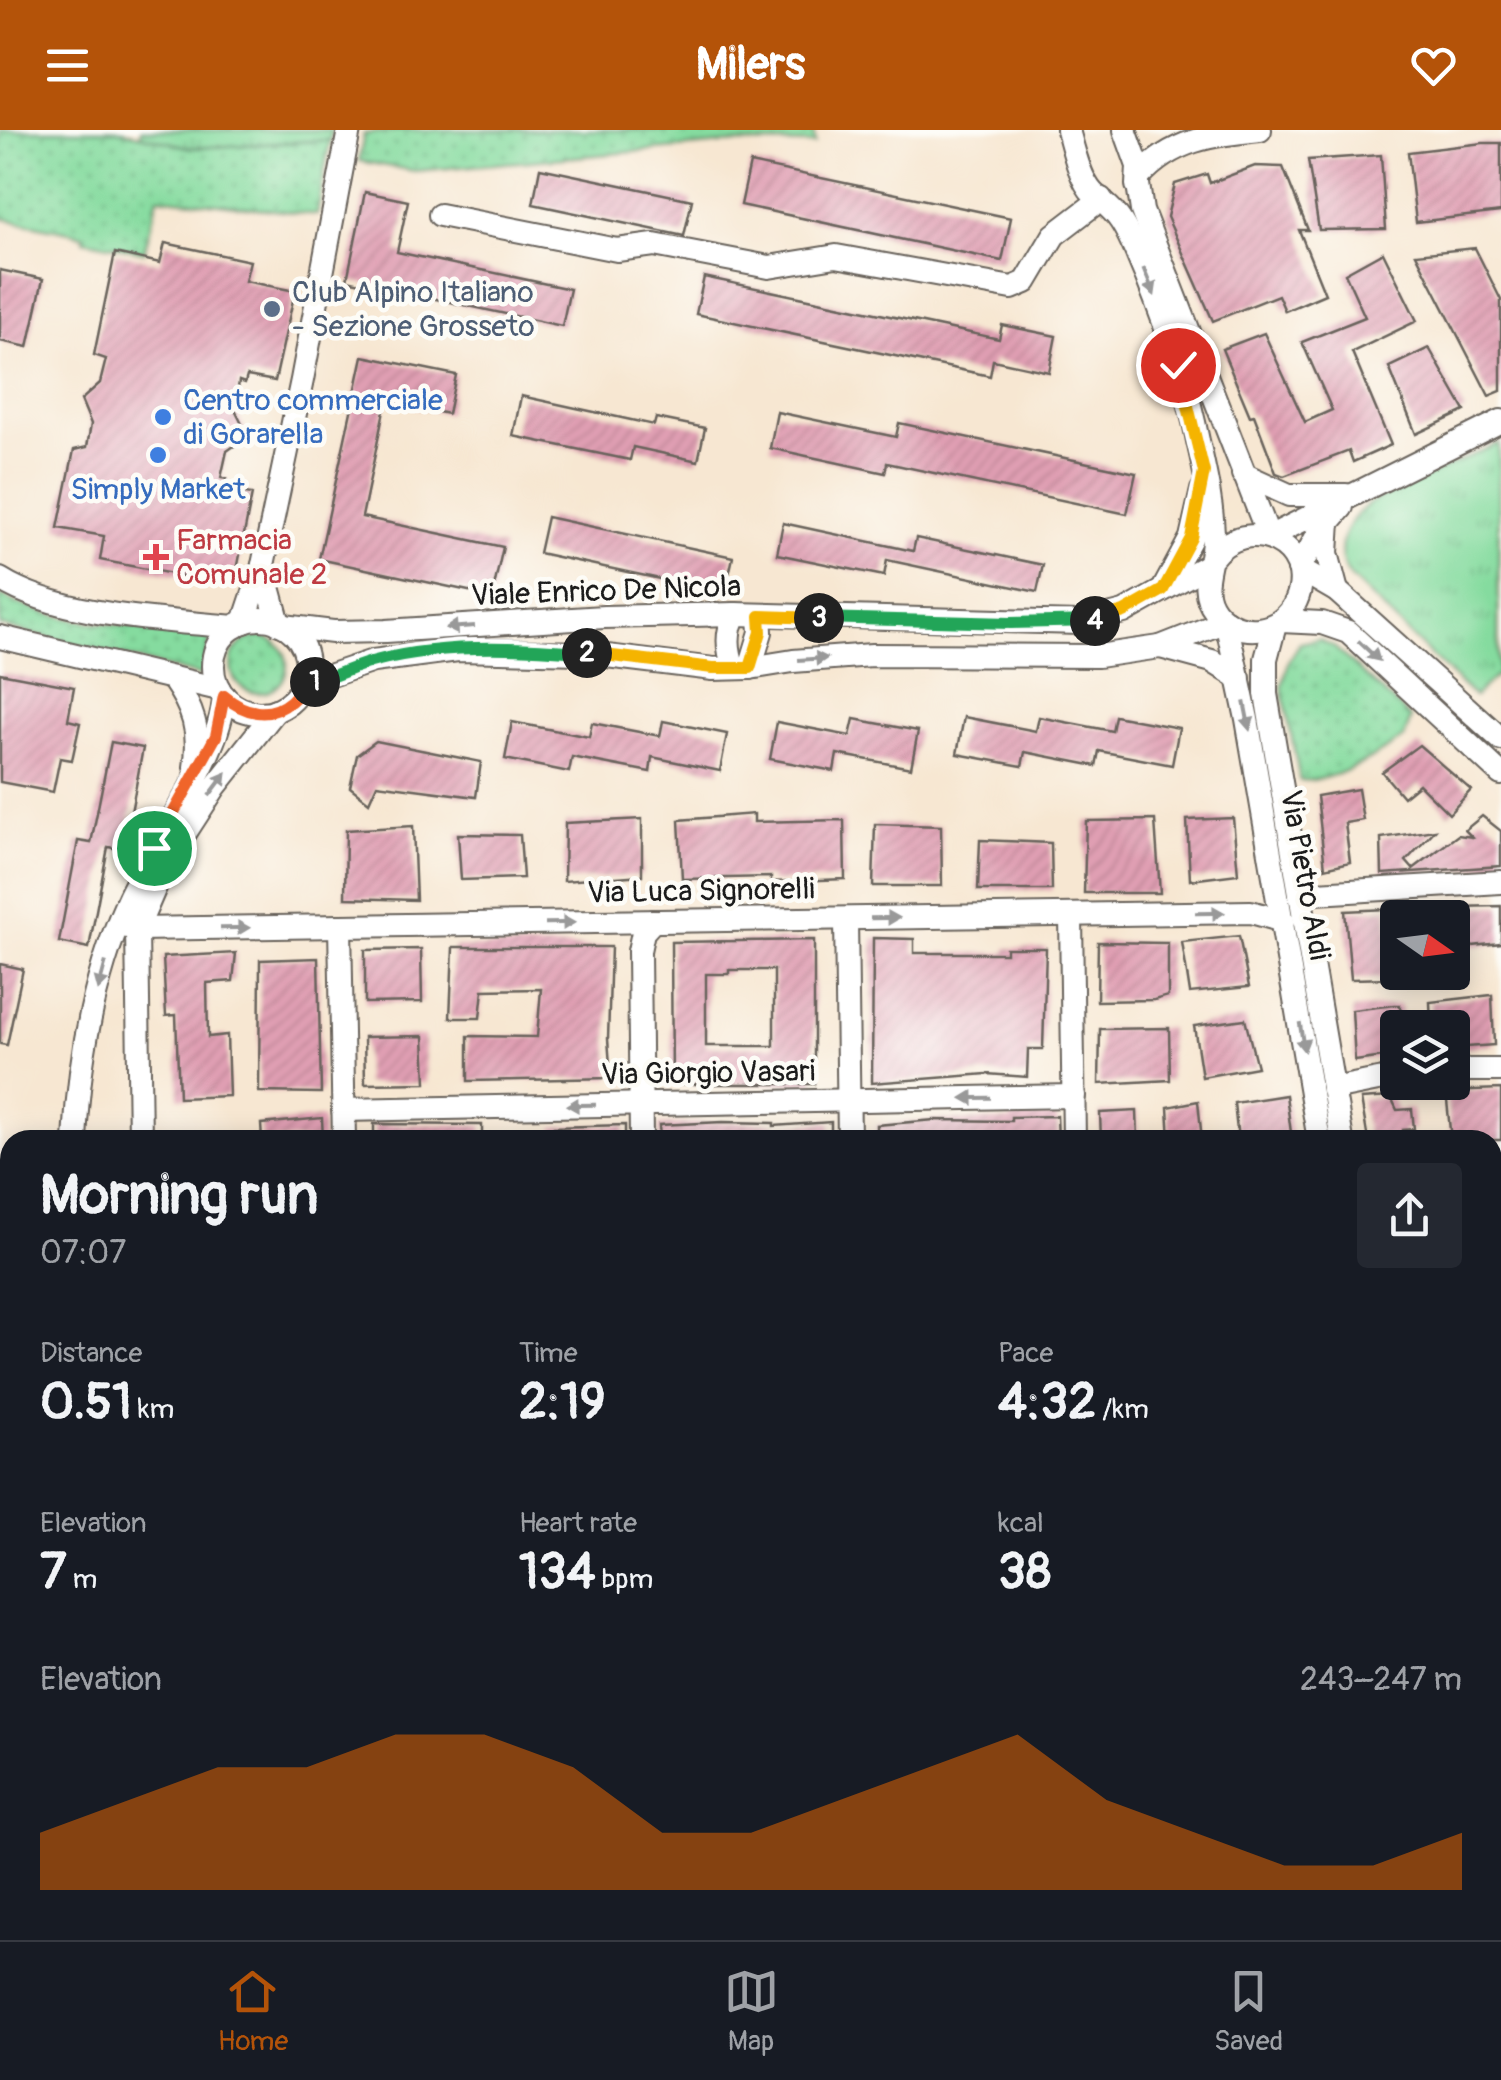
<!DOCTYPE html>
<html lang="en">
<head>
<meta charset="utf-8">
<style>
	:root { --surface:#171b24; --page:#242831; --text:#f1f3f6; --muted:#9ea1a6; --line:#363941; --accent:#b45309 }
	body { margin:0; font-family:Pangolin,sans-serif; background:var(--page); color:var(--text); height:100vh; display:flex; flex-direction:column; font-size:38px; white-space:nowrap }
	* { box-sizing:border-box; margin:0 }
	p { font-size:32px; color:var(--muted) }
	.icon { flex:none; width:55px; height:55px; fill:none; stroke:currentColor; stroke-width:2; stroke-linecap:round; stroke-linejoin:round }
	.map { position:relative; flex:1; overflow:hidden }
	.details { position:absolute; left:0px; top:1000px; width:1502px; height:810px; display:flex; flex-direction:column; background:var(--surface); border-radius:30px 30px 0 0; box-shadow:0 5px 25px #0003 }
	.details>* { flex:none }
	.needle { width:65px; rotate:104deg }
	.controls { position:absolute; left:1380px; top:770px; display:grid; gap:20px }
	.controls a { display:grid; place-items:center; width:90px; height:90px; border-radius:10px; background:var(--surface); box-shadow:0 5px 25px #0003; font-size:50px }
	.pin { position:absolute; display:grid; place-items:center; width:85px; height:85px; color:#fff; margin:-42px; border:5px solid #fff; border-radius:50%; box-shadow:0 2px 10px #0007 }
	.km { position:absolute; width:50px; height:50px; margin:-25px; border-radius:50%; background:#222; color:#fff; font-size:28px; line-height:50px; text-align:center }
	.round { display:grid; place-items:center; flex:none; width:105px; height:105px; border-radius:10px; background:var(--page) }
	.head { display:flex; align-items:center; justify-content:space-between; height:170px; padding:0 40px }
	h1 { font-size:55px; font-weight:700; line-height:75px }
	.metrics { display:grid; grid-template-columns:repeat(3,1fr); gap:15px; height:170px; padding:10px 40px }
	.metrics div { display:grid; align-content:center }
	.metrics b { font-size:50px; font-weight:700 }
	.metrics small { font-size:28px; font-weight:400 }
	.metrics p { font-size:28px }
	.chart { height:280px; padding:20px 40px }
	.chart p { display:flex; justify-content:space-between }
	.chart svg { width:100%; height:180px; margin-top:10px; fill:var(--accent); opacity:.7 }
	header { display:flex; justify-content:space-between; align-items:center; height:130px; padding:0 40px; background:var(--accent); color:#fff; font-size:45px; font-weight:700 }
	.tab-bar { display:flex; justify-content:space-around; align-items:center; height:140px; border-top:2px solid var(--line); background:var(--surface); font-size:28px; color:var(--muted) }
	.tab-bar a { display:grid; justify-items:center; gap:5px }
	.tab-bar .active { color:var(--accent) }
	.map>svg:first-child { display:block }
</style>
</head>
<body>
<header><svg class="icon" aria-label="menu" viewBox="0 0 24 24"><path d="M4 6h16M4 12h16M4 18h16"/></svg>Milers<svg class="icon" aria-label="heart" viewBox="0 0 24 24"><path d="M12 20l-8-8c-3-5 5-10 8-4 3-6 11-1 8 4z"/></svg></header>
<div class="map">
<svg width="1501" height="1810" viewBox="0 0 1501 1810">
	<defs>
		<pattern id="grass-dots" width="8" height="8" patternUnits="userSpaceOnUse" patternTransform="scale(2.5)"><rect width="8" height="8" fill="#85db9f"/><path d="M2 2h.1M6 6h.1" fill="none" stroke="#72bb88" stroke-width="1.8" stroke-linecap="round"/></pattern>
		<pattern id="park-tufts" width="24" height="20" patternUnits="userSpaceOnUse" patternTransform="scale(2.5)"><rect width="24" height="20" fill="#85db9f"/><path d="M3 7l-1-3M5 7V3M7 7l1-3M15 17l-1-3M17 17v-4M19 17l1-3" fill="none" stroke="#72bb88"/></pattern>
		<pattern id="building-hatch" width="6" height="6" patternUnits="userSpaceOnUse" patternTransform="scale(2.5)"><rect width="6" height="6" fill="#e09fb3"/><path d="M-1 1l2-2M0 6l6-6M5 7l2-2" fill="none" stroke="#c08899"/></pattern>
	</defs>
	<rect width="100%" height="100%" fill="#fdfcf7"/>
	<filter id="ink" filterUnits="userSpaceOnUse"><feTurbulence type="fractalNoise" baseFrequency=".01" numOctaves="2"/><feDisplacementMap in="SourceGraphic" scale="20" xChannelSelector="R" yChannelSelector="G"/><feConvolveMatrix kernelMatrix="1 2 1 2 8 2 1 2 1" color-interpolation-filters="sRGB"/></filter>
	<filter id="wash" filterUnits="userSpaceOnUse"><feTurbulence type="fractalNoise" baseFrequency=".0048" numOctaves="4" result="noise"/><feDisplacementMap in="SourceGraphic" scale="40" xChannelSelector="R" yChannelSelector="G"/><feGaussianBlur stdDeviation="2.25" result="paint"/><feColorMatrix in="noise" values="0 0 0 0 0 0 0 0 0 0 0 0 0 0 0 0 0 1.4 0 .05"/><feComposite in="paint" operator="in"/></filter>
	<g filter="url(#wash)">
		<rect width="100%" height="100%" fill="#f7e7d2"/>
		<!-- grass -->
		<g fill="url(#grass-dots)" stroke="#507c5e" stroke-width="2.5">
			<path d="M0,0H119L192,18L330,10L317,85L158,67L144,122L84,110V105L0,88Z"/>
			<path d="M404,0H813L815,14L734,13L415,41L359,31L364,4Z"/>
			<path d="M0,465C63,499 144,496 214,502L208,517L205,543L202,546L0,496Z"/>
			<circle cx="259" cy="535" r="28"/>
			<path d="M1319,509L1334,517L1411,588L1404,608C1370,629 1341,650 1300,651L1282,557L1289,531L1300,513Z"/>
		</g>
		<!-- park -->
		<g fill="url(#park-tufts)" stroke="#507c5e" stroke-width="2.5">
			<path d="M141,0H332L330,10L192,18L140,5Z"/>
			<path d="M1499,313L1498,544L1474,567L1351,448C1329,420 1347,389 1373,371Z"/>
		</g>
		<g id="blocks">
			<!-- building -->
			<g fill="url(#building-hatch)" fill-rule="evenodd">
				<path d="M1483,13H1501V82L1416,92L1408,22Z"/>
				<path d="M1381,25L1386,99L1319,100L1308,30Z"/>
				<path d="M750,33L1011,88L1002,131L741,75Z"/>
				<path d="M1255,36L1283,37L1308,100H1299L1325,164L1285,181L1278,165L1213,191L1167,87L1175,54L1207,44L1210,53Z"/>
				<path d="M540,38L692,70L684,106L533,74Z"/>
				<path d="M365,62L408,71L397,122L570,159L562,196L347,150Z"/>
				<path d="M165,113L250,131L245,151L295,161L275,251L247,246L245,253L239,251L235,280L248,306L227,321L221,348L227,349L225,360L252,364L236,445L210,441L203,450L100,430L104,406L58,398L74,320L87,317L91,294L81,270L100,253L106,229L94,225L115,123L160,133Z"/>
				<path d="M1475,118L1501,170V261L1489,266L1416,124Z"/>
				<path d="M1383,122L1417,191L1352,222L1391,315L1353,332L1349,321L1284,346L1276,343L1254,285L1250,286L1222,219L1264,203L1305,292L1332,280L1302,212L1365,187L1345,143Z"/>
				<path d="M0,140L43,149L28,217L0,211Z"/>
				<path d="M704,147L999,209L1002,195L1056,206L1049,242L993,230L990,246L696,184Z"/>
				<path d="M1429,218L1465,281L1416,304L1389,237Z"/>
				<path d="M363,226L456,245L448,284L386,271L362,387L503,417L492,466L319,429Z"/>
				<path d="M521,266L654,295L656,288L705,298L698,331L633,317L630,330L513,306Z"/>
				<path d="M777,282L896,307L899,293L1136,343L1127,384L887,333L885,343L770,318Z"/>
				<path d="M547,387L733,427L725,463L539,423Z"/>
				<path d="M783,393L913,421L916,408L1043,435L1037,462L887,430L884,446L777,424Z"/>
				<path d="M0,543L74,557L68,590L80,593L72,630L60,628L53,662L0,652Z"/>
				<path d="M1115,586L1179,598L1172,635L1099,621L1096,636L1025,622L1022,636L957,624L964,587L1036,601L1039,587L1112,601Z"/>
				<path d="M854,589L918,601L911,638L837,624L834,641L770,629L777,592L850,606Z"/>
				<path d="M663,591L727,604L720,641L652,627L650,642L572,627L569,642L505,629L512,592L589,607L592,593L660,606Z"/>
				<path d="M376,611L481,632L476,667L377,654L369,672L350,657L357,625Z"/>
				<path d="M111,612L143,618L124,720L108,717L89,818L59,812L78,711L91,713Z"/>
				<path d="M1419,615L1471,660L1449,684L1419,654L1403,667L1382,642Z"/>
				<path d="M1358,659L1363,690L1345,693L1350,732L1325,738L1317,666Z"/>
				<path d="M754,684V692L844,690L845,749L771,752V747L682,749L679,690Z"/>
				<path d="M1482,686L1501,701V736L1382,744L1381,708L1435,700L1406,731L1413,739L1458,705L1472,707L1465,700Z"/>
				<path d="M1233,688L1238,744L1190,750L1187,690Z"/>
				<path d="M642,689V745L564,751L565,693Z"/>
				<path d="M1155,690L1160,763H1084L1086,691Z"/>
				<path d="M875,694L941,696L942,756H873Z"/>
				<path d="M413,696L416,770L345,768L346,700Z"/>
				<path d="M458,704L520,705L523,748L461,750Z"/>
				<path d="M980,710L1051,713L1052,760H978Z"/>
				<path d="M1501,776V813L1452,818V777Z"/>
				<path d="M1387,779L1392,848L1351,849L1345,781Z"/>
				<path d="M1239,806L1249,857L1190,863L1182,812Z"/>
				<path d="M873,808L914,809V823H1006V818H1046L1043,919H1028L1027,947L987,944L872,953Z"/>
				<path d="M814,810V954H672L671,812ZM729,840H774V916H706V844H729Z"/>
				<path d="M1098,812L1168,813V866L1154,870L1097,871Z"/>
				<path d="M453,817H611L608,909L611,948L468,951V906L537,907L541,859L483,860L480,888H450Z"/>
				<path d="M421,819L422,872L365,873V820Z"/>
				<path d="M236,823L233,851L207,853L208,907L227,905L229,966L179,968L176,885L166,886L163,827Z"/>
				<path d="M318,828L321,963L259,962L260,830Z"/>
				<path d="M0,834L23,839L7,915L0,914Z"/>
				<path d="M1492,865L1494,915L1452,918V898H1431L1430,872Z"/>
				<path d="M1395,875H1400L1403,898H1398V925L1355,931L1352,880Z"/>
				<path d="M1245,889L1257,937L1202,947L1194,896Z"/>
				<path d="M1169,898L1170,950L1099,954L1100,899Z"/>
				<path d="M424,906L426,953L365,954L364,907Z"/>
				<path d="M1501,959V1010H1451L1446,961Z"/>
				<path d="M1286,965L1292,1010H1238L1234,973Z"/>
				<path d="M1391,967L1397,980L1412,979L1414,999L1403,1000L1404,1010H1368L1361,969Z"/>
				<path d="M1198,971L1202,1010H1170L1168,977Z"/>
				<path d="M1137,981L1138,1010H1101L1100,983Z"/>
				<path d="M1057,986L1058,1010H877V995L935,990L1011,991V987Z"/>
				<path d="M322,988L323,1010H262L261,994Z"/>
				<path d="M723,992L774,993V996L831,992V1010H660L659,995Z"/>
				<path d="M374,994L482,995V1010H374Z"/>
				<path d="M625,995V1010H554V997Z"/>
			</g>
		</g>
	</g>
	<g filter="url(#ink)">
		<use href="#blocks" fill-opacity="0" stroke="#69635c" stroke-width="2.5"/>
		<g fill="none" stroke-linecap="round" stroke-linejoin="round">
			<!-- minor casing -->
			<g stroke="#69635c" stroke-width="26">
				<g id="minor">
					<path d="M1068,0C1073,18 1080,50 1093,63C1102,72 1113,79 1120,90C1131,106 1138,127 1146,145C1167,198 1187,254 1198,311C1205,342 1213,377 1213,409C1213,435 1197,458 1215,481C1238,509 1282,504 1296,471C1320,417 1247,380 1211,429"/>
					<path d="M1125,0L1138,36L1137,55"/>
					<path d="M1139,47C1173,9 1212,5 1260,0"/>
					<path d="M1138,54L1142,81L1269,407L1501,291"/>
					<path d="M440,85L617,120L654,115L769,137L836,126L1012,158L1026,152L1054,105L1101,69"/>
					<path d="M1243,344L1289,365H1346"/>
					<path d="M1342,377L1317,406L1299,439L1337,461L1501,609"/>
					<path d="M1329,391L1327,423L1337,461"/>
					<path d="M263,435L279,494"/>
					<path d="M0,449C60,487 166,490 235,497"/>
					<path d="M1165,456L1191,408L1202,360"/>
					<circle cx="260" cy="536" r="47"/>
					<path d="M1226,491L1247,589L1319,1010"/>
					<path d="M1281,491L1322,493L1348,502L1501,644"/>
					<path d="M244,492L263,435L302,250L349,0"/>
					<path d="M1275,495L1266,529V564L1342,1010"/>
					<path d="M284,496L333,502L386,501L604,487L735,484L1080,493L1124,482L1208,435"/>
					<path d="M0,507L219,559"/>
					<path d="M1160,517L1212,531L1239,548"/>
					<path d="M734,538C727,518 726,503 735,484"/>
					<path d="M750,538L761,502L760,485"/>
					<path d="M172,548C193,578 201,601 195,637"/>
					<path d="M302,555L373,531L458,520L582,523L713,539L750,538L793,531L872,525L1098,526L1160,517L1226,491"/>
					<path d="M1300,764L1501,752"/>
					<path d="M1071,785L1074,1010"/>
					<path d="M846,789L849,1010"/>
					<path d="M118,795L137,799L1251,782L1283,791"/>
					<path d="M340,796L344,1010"/>
					<path d="M1452,940H1501"/>
					<path d="M1333,959L1398,946"/>
					<path d="M343,980L1074,966"/>
					<path d="M75,1010C79,930 94,845 127,772C152,715 223,623 224,566"/>
					<path d="M140,1010L137,799L165,734L215,657L276,580"/>
					<path d="M641,1010L639,821L643,802L653,791"/>
					<path d="M1492,1139H1501"/>
					<path d="M1492,1161H1501"/>
					<path d="M0,1173L10,1168"/>
					<path d="M1492,1329L1501,1324"/>
					<path d="M0,1340L10,1339"/>
					<path d="M0,1357L10,1362"/>
					<path d="M1492,1413L1501,1421"/>
					<path d="M1492,1440L1501,1449"/>
					<path d="M0,1528L10,1511"/>
					<path d="M1492,1637L1501,1638"/>
					<path d="M734,1800L751,1810"/>
					<path d="M1471,1800L1492,1810"/>
					<path d="M93,1810L105,1800"/>
					<path d="M465,1810L471,1800"/>
					<path d="M829,1810L835,1800"/>
					<path d="M1017,1810L1023,1800"/>
					<path d="M1387,1810L1391,1800"/>
				</g>
			</g>
			<!-- major casing -->
			<g stroke="#69635c" stroke-width="31">
				<g id="major">
					<path d="M0,1558L10,1564"/>
					<path d="M0,1771L10,1785"/>
					<path d="M20,1800L27,1810"/>
					<path d="M390,1800L406,1810"/>
				</g>
			</g>
			<!-- minor -->
			<use href="#minor" stroke="#fff" stroke-width="22"/>
			<!-- major -->
			<use href="#major" stroke="#fff" stroke-width="28"/>
			<!-- rail casing -->
			<g stroke="#1c1c1c" stroke-width="9">
				<g id="rail">
					<path d="M1492,1248H1501"/>
					<path d="M0,1258H10"/>
				</g>
			</g>
			<!-- rail -->
			<use href="#rail" stroke="#fdfcf7" stroke-width="5" stroke-dasharray="15" stroke-linecap="butt"/>
		</g>
		<!-- one-way arrows -->
		<defs><path id="oneway-solid" d="M-6-.8H1V-3.2L6.5 0L1 3.2V.8H-6Z" transform="scale(2.5)"/></defs>
		<g fill="#999">
			<use href="#oneway-solid" transform="translate(1149 152) rotate(68)"/>
			<use href="#oneway-solid" transform="translate(460 497) rotate(176)"/>
			<use href="#oneway-solid" transform="translate(1369 521) rotate(43)"/>
			<use href="#oneway-solid" transform="translate(813 529) rotate(-4)"/>
			<use href="#oneway-solid" transform="translate(1247 586) rotate(79)"/>
			<use href="#oneway-solid" transform="translate(218 654) rotate(-53)"/>
			<use href="#oneway-solid" transform="translate(1210 783) rotate(-1)"/>
			<use href="#oneway-solid" transform="translate(885 788) rotate(-1)"/>
			<use href="#oneway-solid" transform="translate(560 793) rotate(-1)"/>
			<use href="#oneway-solid" transform="translate(235 798) rotate(-1)"/>
			<use href="#oneway-solid" transform="translate(102 846) rotate(105)"/>
			<use href="#oneway-solid" transform="translate(1302 907) rotate(81)"/>
			<use href="#oneway-solid" transform="translate(976 968) rotate(179)"/>
			<use href="#oneway-solid" transform="translate(581 975) rotate(179)"/>
		</g>
	</g>
	<g fill="none" stroke-linecap="round" stroke-linejoin="round" filter="url(#ink)">
		<!-- split-1 casing -->
		<g stroke="#fff" stroke-width="20">
			<path id="split-1" d="M154,718L216,606L224,566C244,583 269,590 291,571C301,562 301,555 315,552"/>
		</g>
		<!-- split-2 casing -->
		<g stroke="#fff" stroke-width="20">
			<path id="split-2" d="M315,552C336,546 355,536 375,531C441,513 520,516 587,523"/>
		</g>
		<!-- split-3 casing -->
		<g stroke="#fff" stroke-width="20">
			<path id="split-3" d="M587,523L713,538H750L761,502L760,486L819,488"/>
		</g>
		<!-- split-4 casing -->
		<g stroke="#fff" stroke-width="20">
			<path id="split-4" d="M819,488L1011,493L1095,491"/>
		</g>
		<!-- split-5 casing -->
		<g stroke="#fff" stroke-width="20">
			<path id="split-5" d="M1095,491L1124,482L1163,460L1191,408L1204,342L1178,235"/>
		</g>
		<!-- split-1 -->
		<use href="#split-1" stroke="#f0652b" stroke-width="12"/>
		<!-- split-2 -->
		<use href="#split-2" stroke="#22a559" stroke-width="12"/>
		<!-- split-3 -->
		<use href="#split-3" stroke="#f5b400" stroke-width="12"/>
		<!-- split-4 -->
		<use href="#split-4" stroke="#22a559" stroke-width="12"/>
		<!-- split-5 -->
		<use href="#split-5" stroke="#f5b400" stroke-width="12"/>
	</g>
	<!-- markers -->
	<circle fill="#5c6f8a" stroke="#fdfcf7" stroke-width="4" cx="272" cy="179" r="10"/>
	<g fill="#3f7fe0" stroke="#fdfcf7" stroke-width="4">
		<circle cx="163" cy="287" r="10"/>
		<circle cx="158" cy="325" r="10"/>
	</g>
	<path fill="#e0444e" stroke="#fdfcf7" stroke-width="4" d="M151 412h10v10h10v10h-10v10h-10v-10h-10v-10h10z"/>
	<g text-anchor="middle" dominant-baseline="central" stroke-width="9" stroke-linejoin="round" paint-order="stroke">
		<!-- service labels -->
		<g font-size="30" fill="#4e5e75" stroke="#fdfcf7" text-anchor="start">
			<text x="292" y="162">Club Alpino Italiano<tspan x="292" dy="34">- Sezione Grosseto</tspan></text>
		</g>
		<!-- shop labels -->
		<g font-size="30" fill="#366cbe" stroke="#fdfcf7" text-anchor="start">
			<text x="183" y="270">Centro commerciale<tspan x="183" dy="34">di Gorarella</tspan></text>
			<text x="158" y="359" text-anchor="middle">Simply Market</text>
		</g>
		<!-- health labels -->
		<g font-size="30" fill="#be3a42" stroke="#fdfcf7" text-anchor="start">
			<text x="176" y="410">Farmacia<tspan x="176" dy="34">Comunale 2</tspan></text>
		</g>
		<!-- street labels -->
		<g font-size="30" fill="#1c1c1c" stroke="#fdfcf7">
			<text transform="translate(606 461) rotate(-2)">Viale Enrico De Nicola</text>
			<text transform="translate(1305 745) rotate(80)">Via Pietro Aldi</text>
			<text transform="translate(701 761) rotate(-1)">Via Luca Signorelli</text>
			<text transform="translate(708 943) rotate(-1)">Via Giorgio Vasari</text>
		</g>
	</g>
</svg>
<div class="controls">
<a><svg class="needle" viewBox="-14 -14 28 28"><path d="M0-13l5 13h-10z" fill="#e53935"/><path d="M0 13l5-13h-10z" fill="#9ea1a6"/></svg></a>
<a><svg class="icon" aria-label="layers" viewBox="0 0 24 24"><path d="M12 4l9 5-9 5-9-5zM3 14l9 5 9-5"/></svg></a>
</div>
<div class="pin" style="left:154px;top:718px;background:#1e9e55"><svg class="icon" aria-label="arrive" viewBox="0 0 24 24"><path d="M6 21V4h12l-3 4 3 4H6"/></svg></div>
<div class="pin" style="left:1178px;top:235px;background:#d93025"><svg class="icon" aria-label="check" viewBox="0 0 24 24"><path d="M5 12l5 5 9-10"/></svg></div>
<b class="km" style="left:315px;top:552px">1</b>
<b class="km" style="left:587px;top:523px">2</b>
<b class="km" style="left:819px;top:488px">3</b>
<b class="km" style="left:1095px;top:491px">4</b>
<section class="details">
<div class="head"><div><h1>Morning run</h1><p>07:07</p></div><a class="round"><svg class="icon" aria-label="share" viewBox="0 0 24 24"><path d="M12 15V3M7 8l5-5 5 5M5 13v7h14v-7"/></svg></a></div>
<div class="metrics">
<div><p>Distance</p><b>0.51<small> km</small></b></div>
<div><p>Time</p><b>2:19</b></div>
<div><p>Pace</p><b>4:32<small> /km</small></b></div>
</div>
<div class="metrics">
<div><p>Elevation</p><b>7<small> m</small></b></div>
<div><p>Heart rate</p><b>134<small> bpm</small></b></div>
<div><p>kcal</p><b>38</b></div>
</div>
<div class="chart"><p><span>Elevation</span>243–247 m</p>
<svg viewBox="0 0 160 44" preserveAspectRatio="none"><path d="M0 44V30L10 22L20 14L30 14L40 6L50 6L60 14L70 30L80 30L90 22L100 14L110 6L120 22L130 30L140 38L150 38L160 30V44z"/></svg>
</div>
</section>
</div>
<nav class="tab-bar">
<a class="active"><svg class="icon" aria-label="home" viewBox="0 0 24 24"><path d="M3 11l9-7 9 7M6 9v11h12V9"/></svg>Home</a>
<a><svg class="icon" aria-label="map" viewBox="0 0 24 24"><path d="M3 6l6-2 6 2 6-2v14l-6 2-6-2-6 2zM9 4v14M15 6v14"/></svg>Map</a>
<a><svg class="icon" aria-label="saved" viewBox="0 0 24 24"><path d="M7 4h10v16l-5-4-5 4z"/></svg>Saved</a>
</nav>
</body>
</html>
